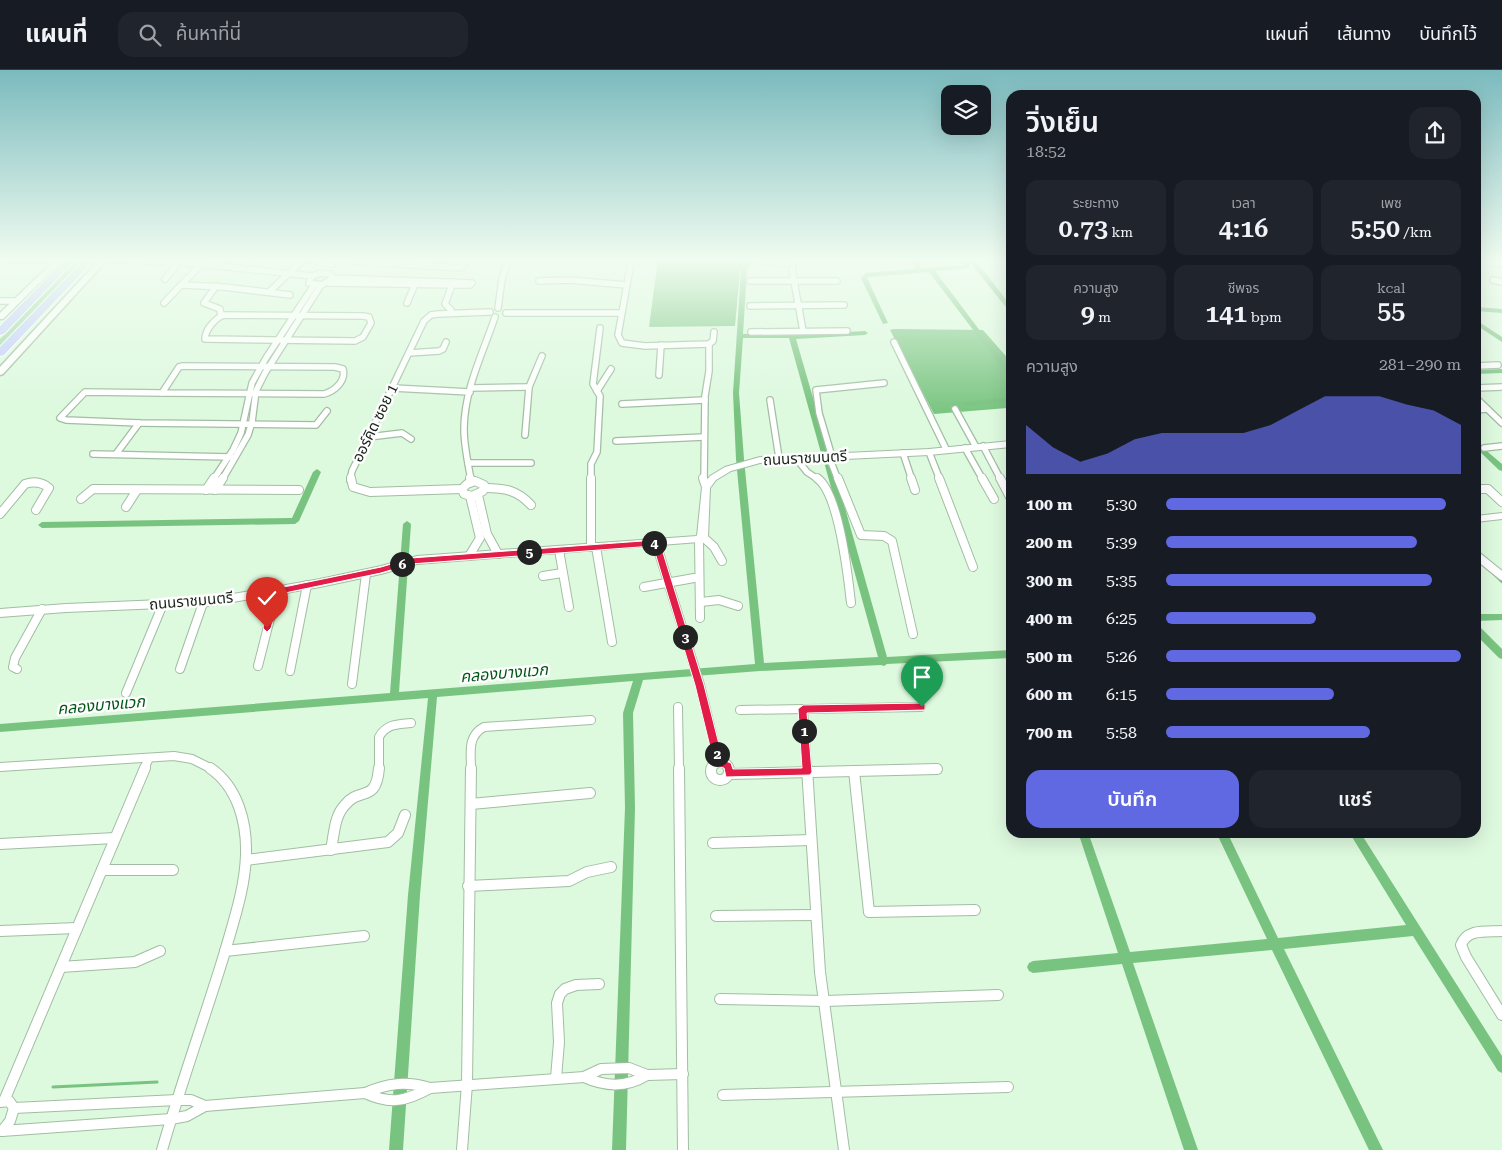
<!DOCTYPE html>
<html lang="th">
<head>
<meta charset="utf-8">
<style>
	:root { --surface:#171b24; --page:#20242c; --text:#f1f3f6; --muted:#9ea1a6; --line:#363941; --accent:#6069e2 }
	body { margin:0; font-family:"Roboto Serif","Noto Sans Thai",serif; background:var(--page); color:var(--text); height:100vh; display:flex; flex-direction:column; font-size:19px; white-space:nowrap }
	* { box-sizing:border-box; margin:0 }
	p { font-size:16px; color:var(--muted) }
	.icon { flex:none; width:28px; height:28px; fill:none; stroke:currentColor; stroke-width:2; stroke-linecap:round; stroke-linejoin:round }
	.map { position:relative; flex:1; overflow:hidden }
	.panel { position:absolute; left:1006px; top:20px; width:475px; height:748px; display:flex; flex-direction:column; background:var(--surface); border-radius:15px; box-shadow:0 5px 20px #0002 }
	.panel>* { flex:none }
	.tools { position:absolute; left:941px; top:15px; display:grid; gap:10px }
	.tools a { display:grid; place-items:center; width:50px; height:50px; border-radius:10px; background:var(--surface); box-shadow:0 5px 20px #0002; font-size:25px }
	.pin { position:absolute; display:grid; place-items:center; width:42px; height:42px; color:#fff; margin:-51px -21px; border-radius:50% 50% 50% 0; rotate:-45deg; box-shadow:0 0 5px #0007 }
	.pin .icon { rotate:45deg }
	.km { position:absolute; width:25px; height:25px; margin:-12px; border-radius:50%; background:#222; color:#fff; font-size:14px; line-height:25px; text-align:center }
	.round { display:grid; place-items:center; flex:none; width:52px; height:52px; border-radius:15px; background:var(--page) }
	.overview { display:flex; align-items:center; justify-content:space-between; height:85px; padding:0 20px }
	h1 { font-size:28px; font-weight:600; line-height:38px }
	.metrics { display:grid; grid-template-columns:repeat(3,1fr); gap:8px; height:85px; padding:5px 20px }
	.metrics div { display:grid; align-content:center; border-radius:12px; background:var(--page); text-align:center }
	.metrics b { font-size:25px; font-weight:600 }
	.metrics small { font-size:14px; font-weight:400 }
	.metrics p { font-size:14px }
	.chart { height:140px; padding:10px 20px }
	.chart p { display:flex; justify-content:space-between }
	.chart svg { width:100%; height:90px; margin-top:5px; fill:var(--accent); opacity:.7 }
	.button { display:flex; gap:10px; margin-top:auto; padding:10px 20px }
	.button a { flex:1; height:58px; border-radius:15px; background:var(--accent); color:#fff; font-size:20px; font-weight:600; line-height:58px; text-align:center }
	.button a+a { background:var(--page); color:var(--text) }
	ul { padding:0 20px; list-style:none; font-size:16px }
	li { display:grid; grid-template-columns:80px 60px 1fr; align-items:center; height:38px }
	li i { height:12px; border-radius:6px; background:var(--accent) }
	header { display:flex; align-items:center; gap:30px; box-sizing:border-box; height:70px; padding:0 25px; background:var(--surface); border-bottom:1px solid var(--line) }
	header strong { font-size:24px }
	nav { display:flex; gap:28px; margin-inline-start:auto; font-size:18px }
	.search { width:350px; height:45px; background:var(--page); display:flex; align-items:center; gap:12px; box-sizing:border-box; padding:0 18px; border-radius:15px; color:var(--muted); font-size:19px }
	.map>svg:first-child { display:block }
</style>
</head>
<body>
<header>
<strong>แผนที่</strong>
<div class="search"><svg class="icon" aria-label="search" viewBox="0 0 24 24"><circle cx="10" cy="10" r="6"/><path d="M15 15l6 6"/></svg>ค้นหาที่นี่</div>
<nav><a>แผนที่</a><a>เส้นทาง</a><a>บันทึกไว้</a></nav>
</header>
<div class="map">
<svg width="1502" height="1080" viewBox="0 0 1502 1080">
	<rect width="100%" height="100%" fill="#ddf9de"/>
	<!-- green -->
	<path fill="#9ad59f" d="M78,189H86L0,279V269Z"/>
	<!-- forest -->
	<g fill="#7cc683">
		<path d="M658,189H751L740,201L735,256L649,257Z"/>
		<path d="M894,259L983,260L1011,292V347L1007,338L934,344L890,260Z"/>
	</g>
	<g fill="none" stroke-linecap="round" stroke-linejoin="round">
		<!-- stream-far2 -->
		<path stroke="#79c380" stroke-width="2" d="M998,189V191L1011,192"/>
		<!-- stream-far1 -->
		<path stroke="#79c380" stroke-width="2.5" d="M1494,504L1502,512"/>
		<!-- stream -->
		<path stroke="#79c380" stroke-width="3" d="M53,1017L157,1012"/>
		<!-- canal -->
		<g fill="#79c380" fill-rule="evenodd">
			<path d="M750,189H756L747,200L743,264L788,263L793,265L865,261L868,263L865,265L796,269L829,383L825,385L821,383L789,268H743L739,323L744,389L764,593L878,587L824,392L828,389L832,392L887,587L1011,580V588L887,594L884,596L881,595L760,601L643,610L633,643L635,738L626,1080H612L625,738L623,643L633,611L437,627L420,825L403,1080H389L408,825L428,628L0,662V654L390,623L403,454L407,451L411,454L399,622L755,594L736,389L733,323L741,200Z"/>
			<path d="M916,189H922L920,199L964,195L963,189L1000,190V192L998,193L976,191L1011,236V242L1009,241L969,191V198L935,201L1011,302V308L1009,307L929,202L868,207L867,208L888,253L883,254L861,208L866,203L914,199Z"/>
			<path d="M1476,237L1502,239V243L1476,241Z"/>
			<path d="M1476,250L1502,267V272L1476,255Z"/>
			<path d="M1502,299V303L1476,304V300Z"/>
			<path d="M1011,327V331L966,336L962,334L966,332Z"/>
			<path d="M1476,372L1502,394V401L1499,400L1476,378Z"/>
			<path d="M317,399L321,402L299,451L295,454L42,458L38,455L42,452L292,448L313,402Z"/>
			<path d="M1476,544H1502V550L1476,551Z"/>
			<path d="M1476,556H1479L1502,579V589L1499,588L1476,565Z"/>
			<path d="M1078,762H1088L1130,882L1267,869L1216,762H1227L1278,868L1406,855L1349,762H1360L1502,986V1003L1498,1001L1413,866L1284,879L1383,1080H1369L1272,880L1133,893L1198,1080H1184L1122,894L1033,903L1029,901L1027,897L1029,893L1033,891L1118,883Z"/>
		</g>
		<!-- minor-far2 casing -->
		<g stroke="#a2bda3" stroke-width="8">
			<g id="minor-far2">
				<path d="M103,189L201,194L313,206"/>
				<path d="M304,189L332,194"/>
				<path d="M627,189L630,192V198L618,265L622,273L645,276L709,274L713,271L714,262"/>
				<path d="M794,189L792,200L803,261"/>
				<path d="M849,189H894"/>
				<path d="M6,190H59"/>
				<path d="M336,190L458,198L463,197L466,189"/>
				<path d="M760,191L792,194"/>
				<path d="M1483,191L1502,194"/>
				<path d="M320,203L330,204L333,208L322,215L309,213L311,207Z"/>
				<path d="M165,209L176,196"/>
				<path d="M1493,210L1502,212"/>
				<path d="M539,211L570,210L626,215"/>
				<path d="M750,211H837"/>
				<path d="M329,213L460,215H470L472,213L333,208"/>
				<path d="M182,215L224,217L290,225"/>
				<path d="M216,216L204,233L220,239L221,246"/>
				<path d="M269,222L304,189H302"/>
				<path d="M0,231H16"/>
				<path d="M164,233L206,189"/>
				<path d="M407,233L416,212"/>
				<path d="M750,236L844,235"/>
				<path d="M498,238L502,209L508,189"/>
				<path d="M451,240L445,234L453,212"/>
				<path d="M506,243H620"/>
				<path d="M224,245L363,246L369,247L371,253L363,267L355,271L205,269C205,260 215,248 224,245Z"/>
				<path d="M751,262L847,261"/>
				<path d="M894,272L946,379"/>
				<path d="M409,283L439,281L443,279L446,272"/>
				<path d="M183,296L335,297L343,299C346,311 335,321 324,324L162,323L179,297Z"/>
				<path d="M1476,296L1498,295"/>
				<path d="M659,305L661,275"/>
				<path d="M393,318L470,322"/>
				<path d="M471,318L529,317"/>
				<path d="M1476,318L1502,317"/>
				<path d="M597,321L611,299"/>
				<path d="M162,323L85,322L60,348L66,350L139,353L316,355L327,341"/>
				<path d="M1476,328L1502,353"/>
				<path d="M770,330L779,388"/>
				<path d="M622,334L705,330"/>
				<path d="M955,339L976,377"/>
				<path d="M1476,340L1487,339"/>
				<path d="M525,365L529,317L542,286"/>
				<path d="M369,367L402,363L411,369"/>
				<path d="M616,371L704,367"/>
				<path d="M983,376L1001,410"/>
				<path d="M965,378L983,410"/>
				<path d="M1484,378L1502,376"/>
				<path d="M929,382L940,410"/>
				<path d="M903,383L912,410"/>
				<path d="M93,384L231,387"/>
				<path d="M116,384L139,353"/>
				<path d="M795,387L807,402L819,410"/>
				<path d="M829,387L838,410"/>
				<path d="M832,387L819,343L816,320L884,313"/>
				<path d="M468,393H531"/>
				<path d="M213,410L233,380L241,363L252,313L266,288L314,215"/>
				<path d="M222,410L248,365L252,352L256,321L265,303L321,215"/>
				<path d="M350,410L352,401L424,251L431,245L438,244L490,242"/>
				<path d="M471,410C468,393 464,376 464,359C464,320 483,283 495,247"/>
				<path d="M591,410V394L597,382L600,326L593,314L600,258"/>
				<path d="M704,410L705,326L709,301V274"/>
			</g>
		</g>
		<!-- minor-far1 casing -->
		<g stroke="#a2bda3" stroke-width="10">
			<g id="minor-far1">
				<path d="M351,408L353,417L370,422L462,419"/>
				<path d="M470,408L471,412"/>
				<path d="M591,408V477"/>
				<path d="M703,408L706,417"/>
				<path d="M817,408C839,423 848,506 851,533"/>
				<path d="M838,408L861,465L884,466L892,471L913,564"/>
				<path d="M911,408L915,420"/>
				<path d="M939,408L973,497"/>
				<path d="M982,408L994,429"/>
				<path d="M1000,408L1011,429"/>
				<path d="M475,411L484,415L483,421L472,426L464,424L462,419L467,414Z"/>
				<path d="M485,418C505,418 517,420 531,435"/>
				<path d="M1476,419H1488L1502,432"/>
				<path d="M206,420L214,408"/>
				<path d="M215,420L223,408"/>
				<path d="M478,425L487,464L498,484"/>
				<path d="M81,429L93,419L299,420"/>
				<path d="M126,437L137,420"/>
				<path d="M1011,439V448"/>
				<path d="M0,444L25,414C34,411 42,412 49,418L36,440"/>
				<path d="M703,467L714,477L722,491"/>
				<path d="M699,469L700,548"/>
				<path d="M656,473L700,615L719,693"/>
				<path d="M596,477L612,572"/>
				<path d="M559,480L569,537"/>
				<path d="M1476,485L1502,506"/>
				<path d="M469,486L480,468L470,426"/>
				<path d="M543,506L562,503"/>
				<path d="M644,517L694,508"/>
				<path d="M701,532L719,530L738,536"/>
				<path d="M258,596L277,521"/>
				<path d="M17,599L13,597L15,588L42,539"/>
				<path d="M180,599L203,533"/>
				<path d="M290,601L307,515"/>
				<path d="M352,614L366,504"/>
				<path d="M126,623L163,534"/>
				<path d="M678,637L679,699"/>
				<path d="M803,639L807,699"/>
				<path d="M740,640L921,637"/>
				<path d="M0,697L174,686L192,689L212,699"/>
				<path d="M144,699L149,688"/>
				<path d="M379,699V667C386,654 398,654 411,653"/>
				<path d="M471,699C471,683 467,666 484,657L591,650"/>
				<path d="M931,699H937"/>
			</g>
		</g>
		<!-- minor casing -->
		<g stroke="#a2bda3" stroke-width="12">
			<g id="minor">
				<circle cx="720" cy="701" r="9"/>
				<path d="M679,698L683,1080"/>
				<path d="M807,698L820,902L844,1080"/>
				<path d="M854,701L869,842L975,840"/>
				<path d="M730,704L937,699"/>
				<path d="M471,734L590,723"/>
				<path d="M713,773L811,770"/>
				<path d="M0,774L115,768"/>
				<path d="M331,780C334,766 334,746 345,735C360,716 376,734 379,698"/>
				<path d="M246,790L388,772L398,763L405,745"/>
				<path d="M102,800H173"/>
				<path d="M468,816L569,811L587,802L611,797"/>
				<path d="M716,846L816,845"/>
				<path d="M0,861L77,858"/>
				<path d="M1502,861C1487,862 1467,858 1461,875L1466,887L1502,945"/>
				<path d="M225,881L364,866"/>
				<path d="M61,897L135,892L160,881"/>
				<path d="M720,929L825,931L998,925"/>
				<path d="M584,1007C606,1017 626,1018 647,1005"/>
				<path d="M556,1008L559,972L557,933L560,924L565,919L576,915L599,914"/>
				<path d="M365,1023C391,1035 406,1031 430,1018L584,1007L601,999L629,998L647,1005L683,1004"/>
				<path d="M723,1025L1008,1017"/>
				<path d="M4,1031L145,698"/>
				<path d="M0,1032L9,1031L14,1038L10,1051L2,1061"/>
				<path d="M14,1038L177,1030H191L205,1036"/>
				<path d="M2,1061L171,1049L187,1046L205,1036L365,1023C388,1013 406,1011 430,1018"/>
				<path d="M162,1080C181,1014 204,950 224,885C233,853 245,819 246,785C247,753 238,717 210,698"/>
				<path d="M462,1080L467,1014L471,698"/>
			</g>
		</g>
		<!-- tertiary casing -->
		<g stroke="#a2bda3" stroke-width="2">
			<g id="tertiary">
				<path d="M1011,371V377L929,385L760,393L731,401L716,410L710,418L708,467L706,469L699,472L417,494L381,504L320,517L210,536L66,542L0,547V539L66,534L210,528L320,509L381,496L417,486L697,466L702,417L710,406L725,397L760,387L929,379Z"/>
				<path d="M1502,443V449L1476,452V446Z"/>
			</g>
		</g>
		<!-- secondary casing -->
		<g stroke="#a2bda3" stroke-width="3">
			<g id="secondary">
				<path d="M56,189H64L3,249H0V243Z"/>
				<path d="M100,189H108L3,304L0,305V297Z"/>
			</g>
		</g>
		<!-- trunk casing -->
		<g stroke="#fff" stroke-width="2">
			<g id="trunk">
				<path d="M66,189H76L4,264L0,265V256Z"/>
				<path d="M85,189H95L4,285L0,286V277Z"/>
			</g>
		</g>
		<!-- minor-far2 -->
		<use href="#minor-far2" stroke="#fff" stroke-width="5.5"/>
		<!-- minor-far1 -->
		<use href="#minor-far1" stroke="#fff" stroke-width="8"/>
		<!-- minor -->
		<use href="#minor" stroke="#fff" stroke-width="10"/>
		<!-- tertiary -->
		<use href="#tertiary" fill="#fff" fill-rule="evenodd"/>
		<!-- secondary -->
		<use href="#secondary" fill="#fff" fill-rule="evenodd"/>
		<!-- trunk -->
		<use href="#trunk" fill="#c2cbfe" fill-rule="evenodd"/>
	</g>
	<!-- sky -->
	<linearGradient id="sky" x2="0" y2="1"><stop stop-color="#7bbabe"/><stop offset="0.56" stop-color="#f0fcf0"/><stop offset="1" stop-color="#f0fcf0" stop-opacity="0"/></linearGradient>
	<rect width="1502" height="340" fill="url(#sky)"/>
	<!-- route -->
	<path fill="#e11d48" stroke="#fff" d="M656,470L660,473L704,615L723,690L731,693L733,699L802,698L798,639L803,635L922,633L925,634V640L807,643L812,702L810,705L726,707L724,698L716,696L714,693L695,615L653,476L411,494L381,503L280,524L271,558L267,562L263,558L274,519L381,497L411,488Z"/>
	<g text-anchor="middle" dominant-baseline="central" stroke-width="5" stroke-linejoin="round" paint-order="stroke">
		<!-- street labels -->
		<g font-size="15" fill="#182319" stroke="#fdfdfd">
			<text transform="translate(375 353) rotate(-64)">ออร์คิด ซอย 1</text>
			<text transform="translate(805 388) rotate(-3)">ถนนราชมนตรี</text>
			<text transform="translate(191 531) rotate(-5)">ถนนราชมนตรี</text>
		</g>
		<!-- water labels -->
		<g font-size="16" font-style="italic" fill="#005618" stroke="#fdfdfd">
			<text transform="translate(504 603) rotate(-5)">คลองบางแวก</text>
			<text transform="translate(101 635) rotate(-5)">คลองบางแวก</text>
		</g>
	</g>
</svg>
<div class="tools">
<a><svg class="icon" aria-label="layers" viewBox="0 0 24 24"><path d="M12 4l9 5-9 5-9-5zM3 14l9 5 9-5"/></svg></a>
</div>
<div class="pin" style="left:922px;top:637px;background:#1e9e55"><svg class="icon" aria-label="arrive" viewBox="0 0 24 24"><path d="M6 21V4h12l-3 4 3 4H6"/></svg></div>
<div class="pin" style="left:267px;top:558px;background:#d93025"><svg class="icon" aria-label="check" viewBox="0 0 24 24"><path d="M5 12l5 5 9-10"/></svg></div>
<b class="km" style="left:804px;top:661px">1</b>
<b class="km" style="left:717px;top:684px">2</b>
<b class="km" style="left:685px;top:567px">3</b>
<b class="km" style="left:654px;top:473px">4</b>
<b class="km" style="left:529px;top:482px">5</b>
<b class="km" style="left:402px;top:494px">6</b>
<section class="panel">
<div class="overview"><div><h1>วิ่งเย็น</h1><p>18:52</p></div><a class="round"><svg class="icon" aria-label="share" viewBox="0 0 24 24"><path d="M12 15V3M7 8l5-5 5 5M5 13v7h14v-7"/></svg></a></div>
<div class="metrics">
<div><p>ระยะทาง</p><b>0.73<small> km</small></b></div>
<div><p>เวลา</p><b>4:16</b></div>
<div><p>เพซ</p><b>5:50<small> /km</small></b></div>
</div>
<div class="metrics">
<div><p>ความสูง</p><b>9<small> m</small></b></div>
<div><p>ชีพจร</p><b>141<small> bpm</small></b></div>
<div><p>kcal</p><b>55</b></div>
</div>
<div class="chart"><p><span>ความสูง</span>281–290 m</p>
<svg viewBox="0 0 160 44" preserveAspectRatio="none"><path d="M0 44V20L10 31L20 38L30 34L40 27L50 24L60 24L70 24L80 24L90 20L100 13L110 6L120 6L130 6L140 10L150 13L160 20V44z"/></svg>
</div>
<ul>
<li><b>100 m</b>5:30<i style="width:95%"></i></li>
<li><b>200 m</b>5:39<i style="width:85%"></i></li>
<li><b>300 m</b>5:35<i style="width:90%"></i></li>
<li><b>400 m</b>6:25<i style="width:51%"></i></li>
<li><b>500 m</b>5:26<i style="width:100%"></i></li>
<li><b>600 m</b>6:15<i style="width:57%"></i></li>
<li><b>700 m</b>5:58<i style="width:69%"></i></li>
</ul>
<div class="button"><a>บันทึก</a><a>แชร์</a></div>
</section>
</div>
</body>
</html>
